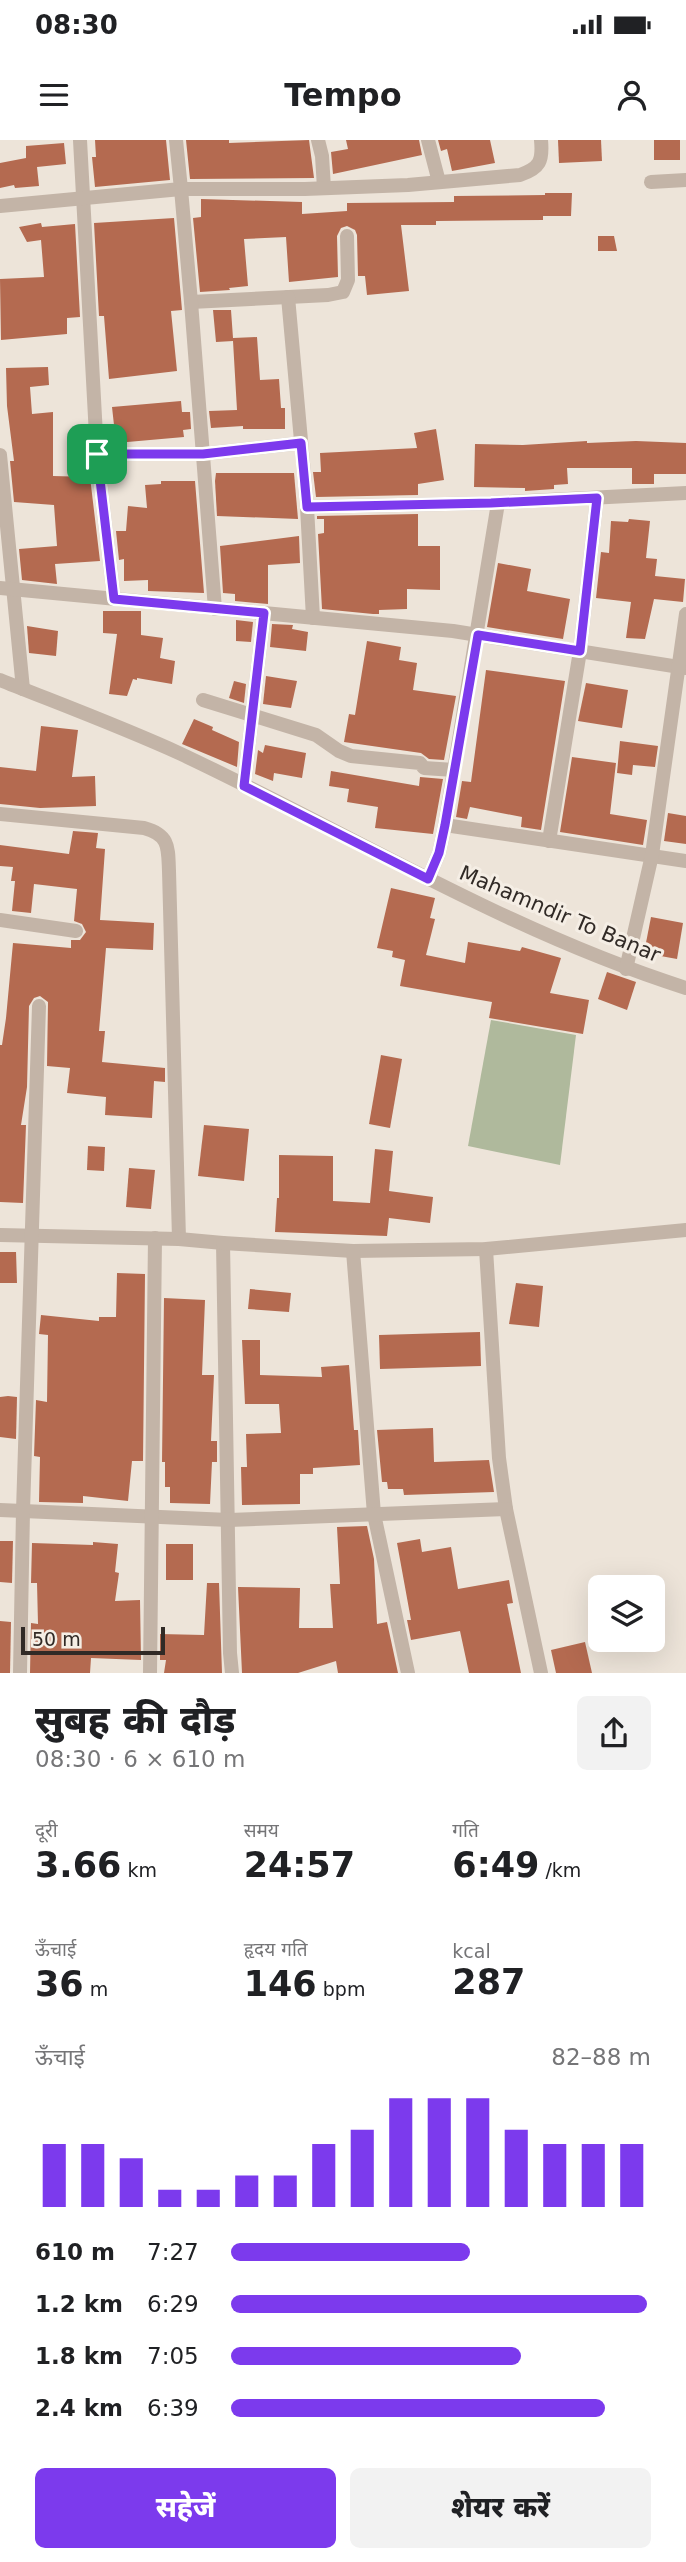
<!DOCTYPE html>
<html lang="hi">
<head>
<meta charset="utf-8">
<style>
	:root { --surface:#fff; --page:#f2f2f2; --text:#202124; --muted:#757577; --accent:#7c3aed }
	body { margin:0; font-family:"DejaVu Sans","Noto Sans Devanagari",sans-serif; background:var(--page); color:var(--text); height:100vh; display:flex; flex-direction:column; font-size:26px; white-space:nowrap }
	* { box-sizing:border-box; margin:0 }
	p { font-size:23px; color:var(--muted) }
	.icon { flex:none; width:38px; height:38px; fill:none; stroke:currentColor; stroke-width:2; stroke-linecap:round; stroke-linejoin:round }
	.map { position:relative; height:1533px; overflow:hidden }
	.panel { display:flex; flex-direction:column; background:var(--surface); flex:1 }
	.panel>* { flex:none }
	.controls { position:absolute; left:588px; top:1435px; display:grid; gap:14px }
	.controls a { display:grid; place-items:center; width:77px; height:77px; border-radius:10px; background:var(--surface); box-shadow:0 7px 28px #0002; font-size:35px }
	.scale { position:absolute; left:21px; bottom:18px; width:144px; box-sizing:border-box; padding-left:7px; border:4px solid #312a26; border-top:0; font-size:19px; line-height:24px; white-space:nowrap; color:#312a26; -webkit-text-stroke:5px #f5eee5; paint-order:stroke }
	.pin { position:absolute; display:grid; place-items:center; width:60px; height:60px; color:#fff; margin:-30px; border-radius:14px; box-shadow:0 4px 10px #0006 }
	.round { display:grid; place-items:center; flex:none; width:74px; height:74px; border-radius:10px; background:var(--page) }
	.overview { display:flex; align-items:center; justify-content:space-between; height:119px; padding:0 35px }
	h1 { font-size:38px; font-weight:800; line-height:52px }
	.stats { display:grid; grid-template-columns:repeat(3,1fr); gap:10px; height:119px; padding:7px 35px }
	.stats div { display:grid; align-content:center }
	.stats b { font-size:35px; font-weight:800 }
	.stats small { font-size:19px; font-weight:400 }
	.stats p { font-size:19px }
	.chart { height:196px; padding:14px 35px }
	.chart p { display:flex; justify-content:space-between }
	.chart svg { width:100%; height:126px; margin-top:7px; stroke:var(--accent); stroke-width:6 }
	.primary-button { display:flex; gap:14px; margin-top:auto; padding:14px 35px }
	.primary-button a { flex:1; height:80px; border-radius:10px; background:var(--accent); color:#fff; font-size:28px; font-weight:800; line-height:80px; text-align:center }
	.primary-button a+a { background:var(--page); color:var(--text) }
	ul { padding:0 35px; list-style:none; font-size:23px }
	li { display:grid; grid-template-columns:112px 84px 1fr; align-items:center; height:52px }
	li i { height:18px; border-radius:9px; background:var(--accent) }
	.status { display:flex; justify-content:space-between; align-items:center; height:49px; padding:0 35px; background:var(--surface); direction:ltr }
	.status svg { height:19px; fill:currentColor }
	header { display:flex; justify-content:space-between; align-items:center; height:91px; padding:0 35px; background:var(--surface); font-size:32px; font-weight:800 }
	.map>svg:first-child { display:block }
</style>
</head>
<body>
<div class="status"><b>08:30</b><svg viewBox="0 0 49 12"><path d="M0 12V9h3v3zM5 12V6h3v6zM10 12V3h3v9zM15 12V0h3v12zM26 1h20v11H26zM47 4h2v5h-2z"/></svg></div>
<header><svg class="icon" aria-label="menu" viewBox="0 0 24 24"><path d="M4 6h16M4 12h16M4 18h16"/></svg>Tempo<svg class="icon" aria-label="person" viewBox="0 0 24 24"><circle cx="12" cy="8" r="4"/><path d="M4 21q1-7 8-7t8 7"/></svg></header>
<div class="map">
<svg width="686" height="1533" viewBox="0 0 686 1533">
	<rect width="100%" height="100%" fill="#ede4d9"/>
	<!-- green -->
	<path fill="#afb99c" d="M491,880L576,895L560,1025L468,1006Z"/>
	<!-- building -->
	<g fill="#b46a50">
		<path d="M95,0H166L170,40L95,47L92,17H96Z"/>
		<path d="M186,0H229V3L309,0L314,38L190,39Z"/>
		<path d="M346,0H419L422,15L333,34L331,12L348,9Z"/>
		<path d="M438,0H490L495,23L452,31L447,9L441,11Z"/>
		<path d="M558,0H601L602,21L559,23Z"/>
		<rect x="654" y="0" width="26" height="20"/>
		<path d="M64,3L66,24L37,27L39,46L15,48L14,45L0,48V23L26,18V6Z"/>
		<path d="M545,53H572L571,76H543V80L436,81V85H401L409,151L367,155L365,136H358L357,95L355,90L347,86L341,88L337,96L338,137L289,142L286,97L244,99L248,146L229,148L230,150L200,152L193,78L201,77V59L302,62V74L347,71V63L454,62V56L545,55Z"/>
		<path d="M174,78L182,170L171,171L177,231L109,239L104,176H99L94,83Z"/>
		<path d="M41,83L42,87L75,84L80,177L67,178V194L1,200L0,139L44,137L41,100L27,102L19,87Z"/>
		<path d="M598,96H614L617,111H598Z"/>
		<path d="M213,170H231L233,198L257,197L260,240L279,239L281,268H285V289H243V286L211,288L209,271L237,270L233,201L216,202Z"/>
		<path d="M48,227L49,245L30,247L32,274L53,272V336L90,337L100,421L55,424L57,444L22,440L19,409L57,406L54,365L14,362L10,321H14L7,266L6,228Z"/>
		<path d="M181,261L182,272H190L191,289L183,290L184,297L116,303L112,267Z"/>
		<path d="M436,289L444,340L418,344V355L316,357L313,332H321L320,313L417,308L414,293Z"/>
		<path d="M587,301V303L636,301L686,303V334H654V344H632V328H567L568,344L554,345V349L525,351V348L474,347L475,304L523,305Z"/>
		<path d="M216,333H294L298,379L217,376L215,341Z"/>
		<path d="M161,341H195L204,453L148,451V440L124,441V419L119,420L116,391H126L128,366L147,368L145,345L161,344Z"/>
		<path d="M418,374V406H440V450L407,449V469L379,470V474H373L322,469L318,394L324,393V379H317V376Z"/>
		<path d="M629,379L650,381L646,418L657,419L655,436L685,439L683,462L654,459L645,499L626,498L631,462L596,458L601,412L609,413L611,381L628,382Z"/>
		<path d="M299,396L300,423L268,425V464L235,461V454L223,453L220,406Z"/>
		<path d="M498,423L531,429L527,451L570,459L563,499L487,487Z"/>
		<path d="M103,471H141V495L163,498L160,518L175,521L172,544L137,538V540L133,539L127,556L109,554L117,494L103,493Z"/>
		<path d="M236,480L253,482L251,502L236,501Z"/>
		<path d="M272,484L293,485L292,489L308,492L306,511L270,507Z"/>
		<path d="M27,486L58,491L56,516L29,513Z"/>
		<path d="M367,501L401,507L399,520L417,523L413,550L456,556L444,620L429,619L421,613L344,602L349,574L355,575Z"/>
		<path d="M486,530L565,541L541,690L521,687L522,677L470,667L467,679L456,677L462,641L471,642Z"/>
		<path d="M266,536L297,541L291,568L263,564Z"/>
		<path d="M234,541L246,544L244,563L229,558Z"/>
		<path d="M586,543L628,550L622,588L578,581Z"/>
		<path d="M194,579L213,587L212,590L239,602L237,627L182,604Z"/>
		<path d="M41,586L78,590L72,637L95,636L96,666L40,668L0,664V627L36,631Z"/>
		<path d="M620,601L658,606L655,627L633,625L632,635L617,633Z"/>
		<path d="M265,605L306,613L302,638L274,633L273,641L255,634L258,610L263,613Z"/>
		<path d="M572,617L616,623L610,674L647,680L643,705L560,692Z"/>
		<path d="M331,631L419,646L420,637L443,639L433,694L375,688L378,667L347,662L349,649L329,646Z"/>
		<path d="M668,673L686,676V704L664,701Z"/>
		<path d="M73,691L98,693L96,708L105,709L100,780L154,783L153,810L106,808L99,891H105L102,922L165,928V942L154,941L152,978L105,975L106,957L67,953L70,928L47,926L48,862L40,856L34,858L29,866L27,947L21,985H26L23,1063L0,1062V905H2L6,878L13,803L71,808V800H80L86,792L82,784L74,781L77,749L34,744L31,773L12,771L15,741H11L13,727L0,726V705L69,714Z"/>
		<path d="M391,748L435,758L430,778L435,779L426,815L465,823L468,802L520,811L522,807L561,818L550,853L589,860L583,894L489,878L492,862L400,846L405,820L392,817L393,811L377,808Z"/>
		<path d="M651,777L683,783L677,819L644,813Z"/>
		<path d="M607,832L636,842L627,870L598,859Z"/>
		<path d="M381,915L402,919L390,988L369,984Z"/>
		<path d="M204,985L249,989L244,1041L198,1036Z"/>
		<path d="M88,1006L105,1007L104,1031L87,1030Z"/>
		<path d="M375,1009L393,1011L389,1051L433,1057L430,1083L389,1078L387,1096L275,1092L277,1058H279V1015L333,1016V1061L370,1063Z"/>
		<path d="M129,1028L155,1030L151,1069L126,1067Z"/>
		<path d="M0,1112H16L17,1143H0Z"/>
		<path d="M117,1133L145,1134L143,1321H132L128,1361L83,1356V1363L39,1362L40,1317L34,1316L36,1260L47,1262L48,1195L39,1194L41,1175L99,1181V1177H116Z"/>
		<path d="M516,1143L543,1146L539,1187L509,1184Z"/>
		<path d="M250,1149L291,1153L289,1172L248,1169Z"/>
		<path d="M164,1158L205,1160L202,1235H214L211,1301H217V1322H212L210,1364L170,1363V1347H165V1322H162Z"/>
		<path d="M480,1192L481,1226L380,1229L379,1195Z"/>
		<path d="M242,1200H260V1235L322,1237L321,1227L349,1225L354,1290H358L360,1325L313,1328V1334H300V1364L242,1365L241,1327H247L246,1294L281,1293L279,1264H245Z"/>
		<path d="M8,1256L17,1257L16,1299L0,1297V1257Z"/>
		<path d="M433,1288L434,1322L489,1320L494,1352L404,1355L403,1349H388L387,1342H382L377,1290Z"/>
		<path d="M367,1386L374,1419L377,1484L387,1482L398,1533H338L336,1521L298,1533H242L238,1447L300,1448L299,1488H333L330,1444H340L337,1387Z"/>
		<path d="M420,1399L422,1412L451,1407L458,1449L509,1440L513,1463L507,1464L521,1533H469L460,1491L411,1500L407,1480H411L397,1403Z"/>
		<path d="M0,1401H13L12,1443L0,1442Z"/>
		<path d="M93,1402L118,1404L115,1432L119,1433L115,1461L140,1460L141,1520L91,1518L90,1533H30L31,1483L38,1484L37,1443H31L32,1403L93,1405Z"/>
		<rect x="166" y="1404" width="27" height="36"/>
		<path d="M207,1443H219L222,1533H164L166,1520H160V1494L204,1495Z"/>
		<path d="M0,1481L11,1482L10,1533H0Z"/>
		<path d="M585,1502L592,1533H556L551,1510Z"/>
	</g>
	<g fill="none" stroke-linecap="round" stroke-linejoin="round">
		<!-- minor -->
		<g stroke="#c3b4a7" stroke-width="14">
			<path d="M80,0L97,314L114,459"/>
			<path d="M318,0L322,16L324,48"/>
			<path d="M428,0L439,42"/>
			<path d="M651,42L686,40"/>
			<path d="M0,66L181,49L176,0"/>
			<path d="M347,96L348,140L343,152L328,155L191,162L181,49H305L408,45L520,35C540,28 543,21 541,0"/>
			<path d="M288,157L307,367L491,363L686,353"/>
			<path d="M191,162L215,469"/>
			<path d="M97,314H203L301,303"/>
			<path d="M0,315L23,549"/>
			<path d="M307,367L313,478"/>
			<path d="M0,448L453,491L686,528"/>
			<path d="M0,540C60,564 122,587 181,614C349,693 509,792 686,848"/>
			<path d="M203,560L316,595L339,611L351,616L420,623L424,628L454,630"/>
			<path d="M244,646L264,473"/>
			<path d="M0,674L144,688C170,695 168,708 169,731L179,1099"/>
			<path d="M445,685L498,363"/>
			<path d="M549,701L580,511L597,358"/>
			<path d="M428,739L439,713L445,685L686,721"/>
			<path d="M0,780L76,791"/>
			<path d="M626,829L652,715L686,474"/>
			<path d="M0,1095L179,1099L223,1103L230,1513L232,1533"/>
			<path d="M223,1103L353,1111L486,1109L686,1090"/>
			<path d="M486,1109L499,1318L506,1369L541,1533"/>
			<path d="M353,1111L374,1374L408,1533"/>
			<path d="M0,1370L229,1380L506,1369"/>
			<path d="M20,1533L23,1371L39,866"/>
			<path d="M150,1533L155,1098"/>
		</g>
	</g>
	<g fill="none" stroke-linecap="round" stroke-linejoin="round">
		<!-- route casing -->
		<g stroke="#fff" stroke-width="14">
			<path id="route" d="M301,303L307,367L491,363L597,358L580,511L478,495L445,685L439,713L428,739L244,646L264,473L114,459L97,314H203Z"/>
		</g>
		<!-- route -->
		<use href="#route" stroke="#7c3aed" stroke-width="9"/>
	</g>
	<g text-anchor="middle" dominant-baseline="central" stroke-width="6" stroke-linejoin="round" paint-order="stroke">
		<!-- street labels -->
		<g font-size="21" fill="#312a26" stroke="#f5eee5">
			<text transform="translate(560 774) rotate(23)">Mahamndir To Banar</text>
		</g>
	</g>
</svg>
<div class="controls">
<a><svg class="icon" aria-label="layers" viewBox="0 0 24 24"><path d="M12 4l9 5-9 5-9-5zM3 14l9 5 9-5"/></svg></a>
</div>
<div class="scale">50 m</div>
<div class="pin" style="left:97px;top:314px;background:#1e9e55"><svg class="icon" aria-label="arrive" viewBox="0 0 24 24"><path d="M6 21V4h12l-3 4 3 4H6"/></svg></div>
</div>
<section class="panel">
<div class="overview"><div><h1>सुबह की दौड़</h1><p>08:30 · 6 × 610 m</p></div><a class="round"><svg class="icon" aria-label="share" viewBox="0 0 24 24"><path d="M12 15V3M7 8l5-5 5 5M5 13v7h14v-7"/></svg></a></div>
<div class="stats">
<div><p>दूरी</p><b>3.66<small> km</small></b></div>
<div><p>समय</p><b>24:57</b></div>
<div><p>गति</p><b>6:49<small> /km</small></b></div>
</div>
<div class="stats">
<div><p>ऊँचाई</p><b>36<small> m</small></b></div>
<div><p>हृदय गति</p><b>146<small> bpm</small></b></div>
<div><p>kcal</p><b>287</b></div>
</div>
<div class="chart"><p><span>ऊँचाई</span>82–88 m</p>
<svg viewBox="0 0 160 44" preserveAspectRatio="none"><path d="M5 44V22M15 44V22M25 44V27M35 44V38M45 44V38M55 44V33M65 44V33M75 44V22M85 44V17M95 44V6M105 44V6M115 44V6M125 44V17M135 44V22M145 44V22M155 44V22"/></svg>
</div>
<ul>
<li><b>610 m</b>7:27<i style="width:57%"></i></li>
<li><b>1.2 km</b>6:29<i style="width:99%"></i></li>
<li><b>1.8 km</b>7:05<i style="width:69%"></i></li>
<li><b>2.4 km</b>6:39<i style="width:89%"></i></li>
</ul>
<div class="primary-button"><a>सहेजें</a><a>शेयर करें</a></div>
</section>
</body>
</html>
